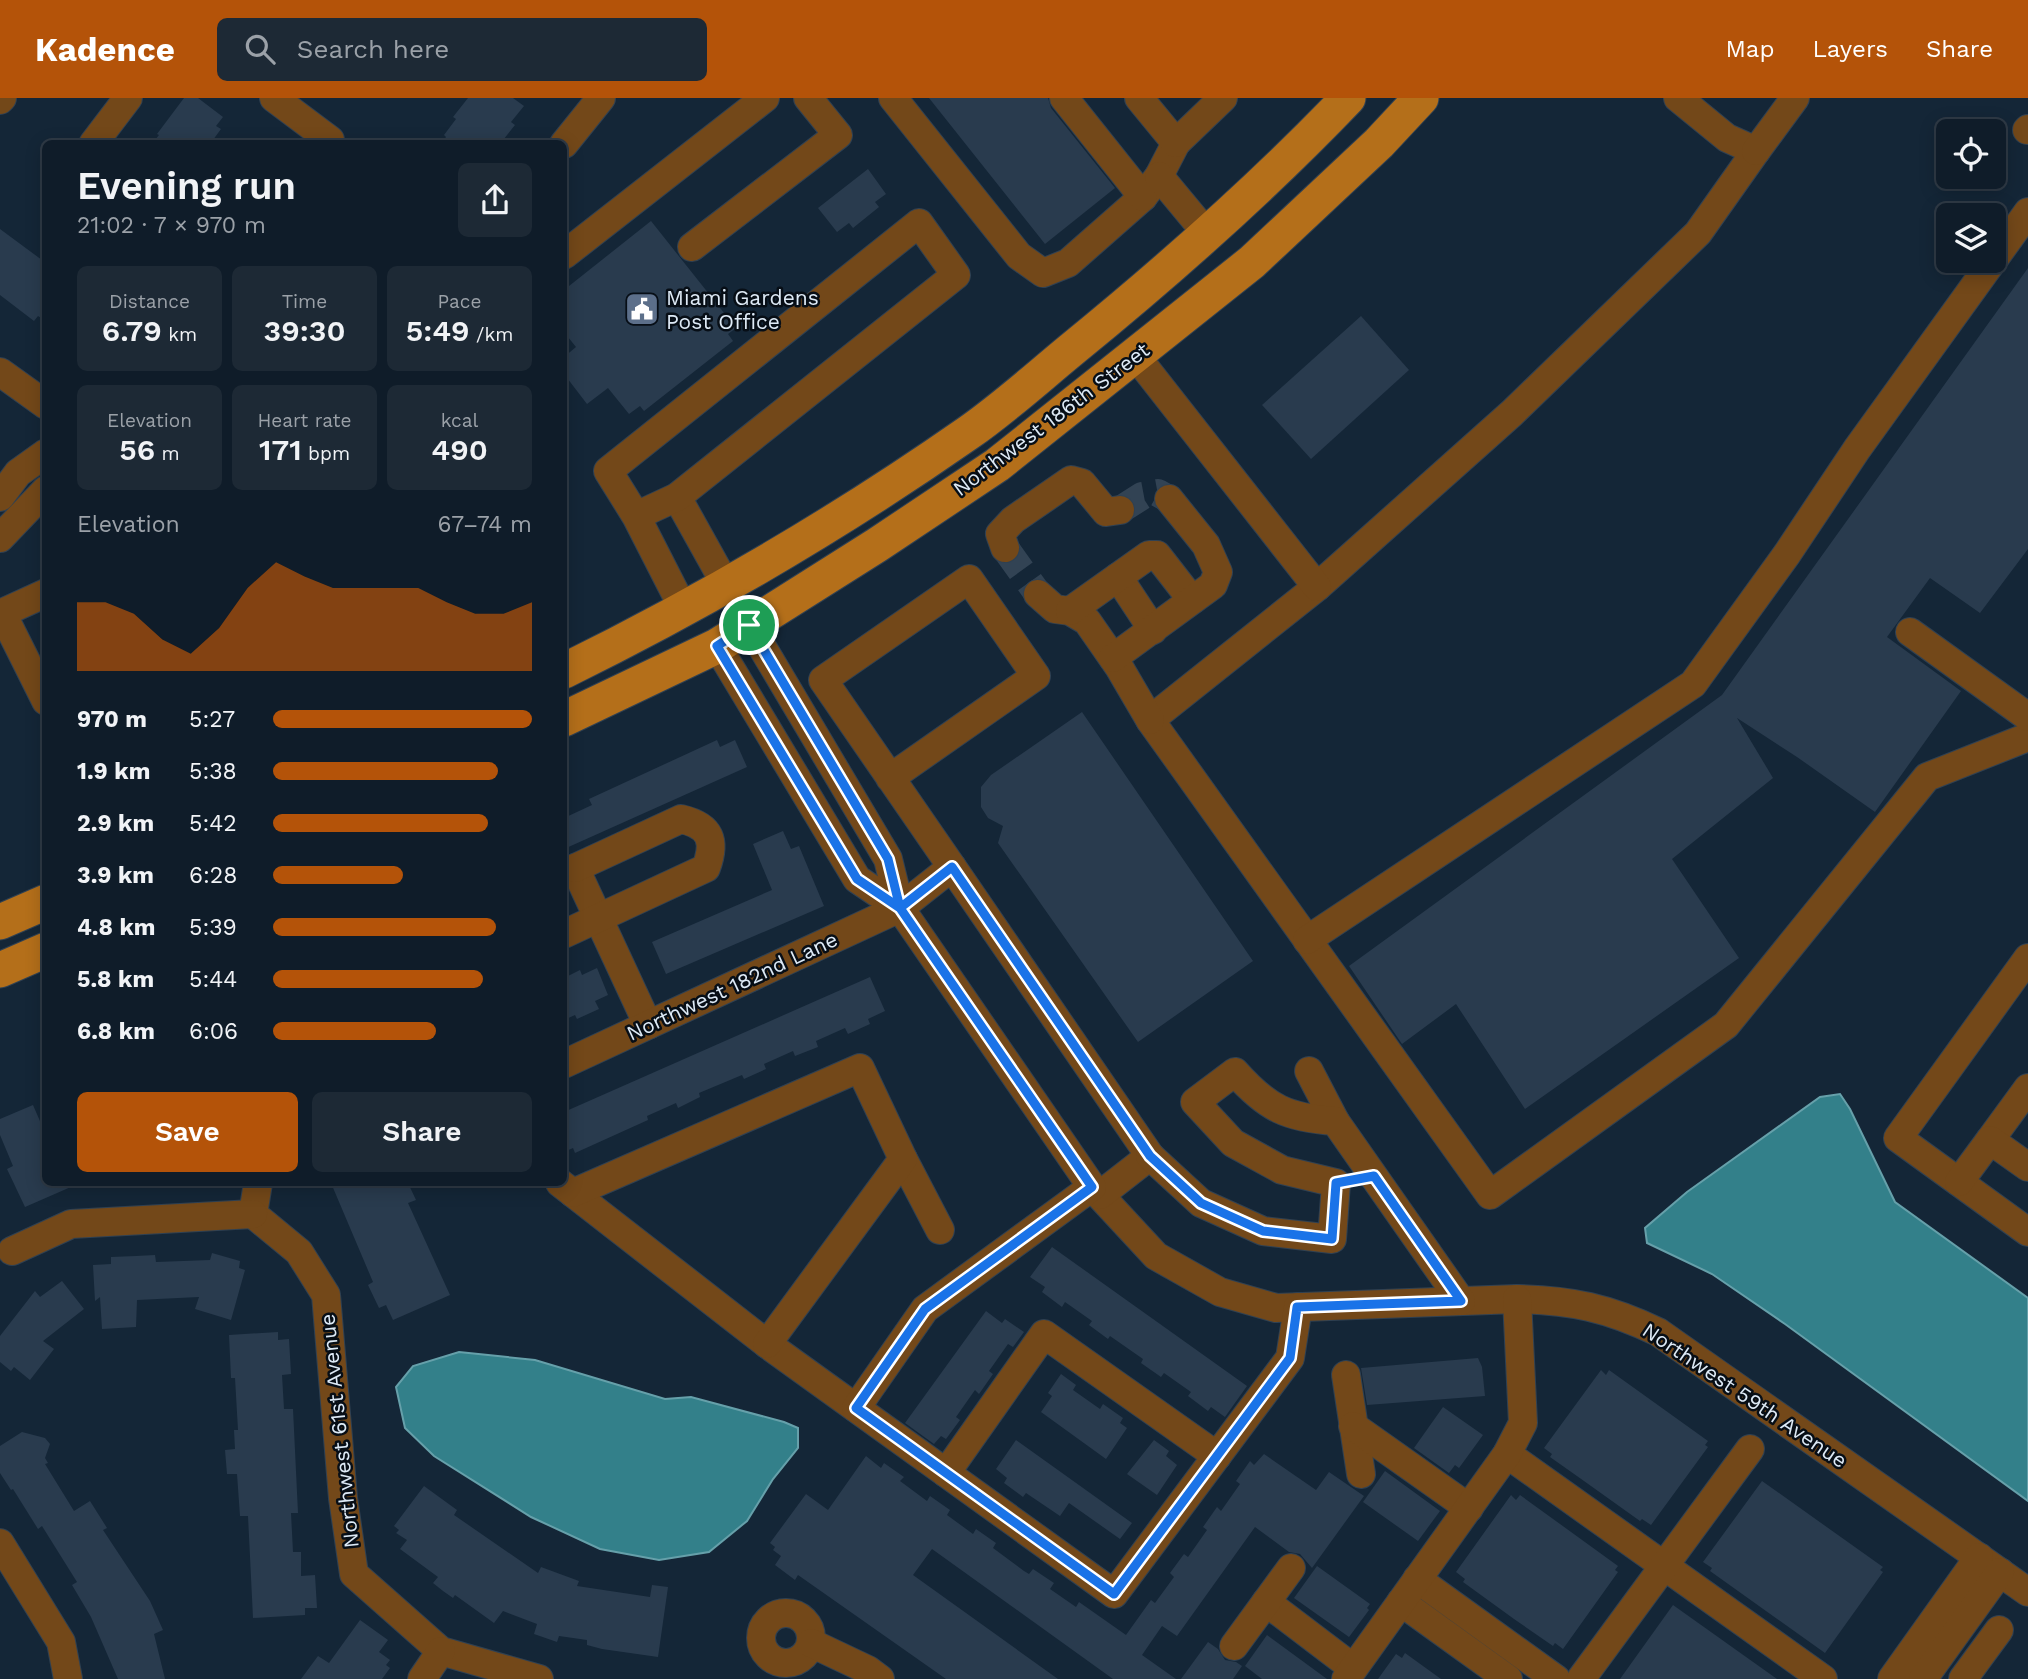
<!DOCTYPE html>
<html lang="en">
<head>
<meta charset="utf-8">
<style>
	:root { --surface:#0f1c29; --page:#1d2935; --text:#f1f3f6; --muted:#9ba1a8; --line:#2f3a46; --accent:#b45309 }
	body { margin:0; font-family:"Work Sans",sans-serif; background:var(--page); color:var(--text); height:100vh; display:flex; flex-direction:column; font-size:26px; white-space:nowrap }
	* { box-sizing:border-box; margin:0 }
	p { font-size:23px; color:var(--muted) }
	.icon { flex:none; width:38px; height:38px; fill:none; stroke:currentColor; stroke-width:2; stroke-linecap:round; stroke-linejoin:round }
	.map { position:relative; flex:1; overflow:hidden }
	.drawer { position:absolute; left:42px; top:42px; width:525px; height:1046px; display:flex; flex-direction:column; background:var(--surface); border-radius:10px; box-shadow:0 4px 18px #0003,0 0 0 2px var(--line) }
	.drawer>* { flex:none }
	.buttons { position:absolute; left:1936px; top:21px; display:grid; gap:14px }
	.buttons a { display:grid; place-items:center; width:70px; height:70px; border-radius:10px; background:var(--surface); box-shadow:0 4px 18px #0003,0 0 0 2px var(--line); font-size:35px }
	.pin { position:absolute; display:grid; place-items:center; width:60px; height:60px; color:#fff; margin:-30px; border:4px solid #fff; border-radius:50%; box-shadow:0 2px 7px #0007 }
	.round { display:grid; place-items:center; flex:none; width:74px; height:74px; border-radius:10px; background:var(--page) }
	.overview { display:flex; align-items:center; justify-content:space-between; height:119px; padding:0 35px }
	h1 { font-size:38px; font-weight:600; line-height:52px }
	.figures { display:grid; grid-template-columns:repeat(3,1fr); gap:10px; height:119px; padding:7px 35px }
	.figures div { display:grid; align-content:center; border-radius:10px; background:var(--page); text-align:center }
	.figures b { font-size:30px; font-weight:600 }
	.figures small { font-size:19px; font-weight:400 }
	.figures p { font-size:19px }
	.chart { height:196px; padding:14px 35px }
	.chart p { display:flex; justify-content:space-between }
	.chart svg { width:100%; height:126px; margin-top:7px; fill:var(--accent); opacity:.7 }
	.action { display:flex; gap:14px; margin-top:auto; padding:14px 35px }
	.action a { flex:1; height:80px; border-radius:10px; background:var(--accent); color:#fff; font-size:28px; font-weight:600; line-height:80px; text-align:center }
	.action a+a { background:var(--page); color:var(--text) }
	ul { padding:0 35px; list-style:none; font-size:23px }
	li { display:grid; grid-template-columns:112px 84px 1fr; align-items:center; height:52px }
	li i { height:18px; border-radius:9px; background:var(--accent) }
	header { display:flex; align-items:center; gap:42px; box-sizing:border-box; height:98px; padding:0 35px; background:var(--accent); color:#fff }
	header strong { font-size:33px }
	nav { display:flex; gap:38px; margin-inline-start:auto; font-size:24px }
	.search { width:490px; height:63px; background:var(--page); display:flex; align-items:center; gap:18px; box-sizing:border-box; padding:0 24px; border-radius:10px; color:var(--muted); font-size:26px }
	.map>svg:first-child { display:block }
</style>
</head>
<body>
<header>
<strong>Kadence</strong>
<div class="search"><svg class="icon" aria-label="search" viewBox="0 0 24 24"><circle cx="10" cy="10" r="6"/><path d="M15 15l6 6"/></svg>Search here</div>
<nav><a>Map</a><a>Layers</a><a>Share</a></nav>
</header>
<div class="map">
<svg width="2028" height="1581" viewBox="0 0 2028 1581">
	<rect width="100%" height="100%" fill="#142637"/>
	<!-- water -->
	<g fill="#33808a" stroke="#66a0aa" stroke-width="2">
		<path d="M1840,996L1850,1011L1895,1104L2028,1200V1403L1785,1226L1712,1176L1647,1145L1645,1130L1687,1094L1820,999Z"/>
		<path d="M459,1254L535,1262L665,1301L691,1299L784,1324L798,1330V1350L773,1381L747,1423L709,1454L659,1462L600,1451L531,1419L434,1358L405,1330L396,1289L413,1268Z"/>
	</g>
	<!-- building -->
	<g fill="#293b4e">
		<path d="M184,0H198L223,19L216,28L221,31L210,46H152L159,37L157,36Z"/>
		<path d="M468,0H513L524,8L511,24L515,27L500,46H441L446,39L444,37L456,21L453,19Z"/>
		<path d="M929,0H1048L1051,10L1115,90L1045,146Z"/>
		<path d="M868,71L886,96L875,104L879,109L853,130L849,125L837,134L818,110Z"/>
		<path d="M651,123L736,230L728,236L733,243L644,313L640,308L629,316L608,290L587,306L564,276V259L576,249L564,234V192Z"/>
		<path d="M0,131L46,165V223L38,218L34,223L0,197Z"/>
		<path d="M2028,170V451L1980,515L1930,480L1887,539L1961,593L1875,714L1797,659L1737,620L1773,680L1672,761L1739,860L1525,1011L1456,906L1402,946L1349,868L1722,597Z"/>
		<path d="M1361,218L1409,272L1311,361L1262,307Z"/>
		<path d="M1082,614L1253,863L1138,944L998,745L1003,728L988,720L981,709V689L991,677Z"/>
		<path d="M717,642L720,649L735,642L747,669L564,751V720L592,707L589,701Z"/>
		<path d="M783,733L791,751L799,748L824,808L666,876L652,844L772,792L753,746Z"/>
		<path d="M597,870L608,897L595,903L599,911L577,921L575,917L564,922V880L580,872L582,877Z"/>
		<path d="M870,879L885,913L868,921L870,926L848,936L845,930L816,943L818,949L795,958L793,953L764,966L766,971L744,981L742,977L699,995L700,999L678,1010L676,1005L647,1018L648,1022L575,1055L573,1050L564,1054V1014Z"/>
		<path d="M33,1007L46,1037V1085H80L25,1109L7,1071L13,1068L0,1037V1021Z"/>
		<path d="M331,1085H408L416,1102L408,1105L450,1197L393,1222L386,1207L379,1210L368,1187L373,1184Z"/>
		<path d="M1052,1149L1247,1288L1225,1319L1211,1309L1208,1313L1188,1298L1191,1294L1164,1275L1161,1279L1141,1265L1143,1261L1110,1238L1108,1241L1089,1227L1092,1223L1065,1204L1062,1209L1042,1194L1045,1189L1030,1179Z"/>
		<path d="M212,1155L240,1163L239,1170L245,1172L231,1222L195,1211L199,1199L137,1202L136,1229L102,1231L100,1199L95,1203L93,1167L111,1166V1159L136,1158L155,1157L156,1164L210,1162Z"/>
		<path d="M62,1183L84,1211L43,1243L54,1251L30,1282L14,1269L11,1273L0,1264V1238L35,1193L40,1199Z"/>
		<path d="M986,1213L1002,1225L1005,1221L1024,1234L1013,1249L1008,1246L989,1273L993,1276L979,1296L975,1292L956,1319L960,1322L946,1341L941,1338L934,1346L905,1325Z"/>
		<path d="M278,1234V1242L289,1241L291,1276L282,1277L284,1311H293L298,1415H291L293,1454H301V1478L315,1477L317,1510H305V1517L253,1520L248,1418H240L237,1376H227L225,1352L235,1351L234,1332H238L235,1280H231L229,1237Z"/>
		<path d="M1478,1260L1482,1269L1485,1298L1367,1307L1361,1270Z"/>
		<path d="M1601,1272L1606,1277L1609,1272L1708,1343L1705,1347L1708,1349L1651,1427L1642,1421L1640,1423L1584,1383L1550,1359L1552,1356L1544,1350Z"/>
		<path d="M1061,1276L1076,1287L1073,1292L1100,1311L1103,1306L1123,1320L1120,1325L1127,1330L1106,1361L1041,1314L1052,1298L1048,1295Z"/>
		<path d="M1443,1309L1483,1337L1459,1370L1455,1367L1449,1375L1414,1350Z"/>
		<path d="M22,1334L45,1340L50,1346L45,1360L48,1365L45,1366L74,1413L90,1403L107,1430L103,1432L150,1503L163,1532L154,1536L165,1581H118L91,1519L72,1487L77,1484L42,1428L38,1431L13,1391L11,1392L0,1375V1348Z"/>
		<path d="M1016,1342L1132,1425L1120,1441L1069,1405L1060,1418L1026,1395L1023,1399L1004,1385L1007,1380L996,1371Z"/>
		<path d="M1154,1342L1169,1353L1166,1358L1177,1367L1157,1397L1127,1376Z"/>
		<path d="M1264,1356L1316,1392L1329,1374L1364,1398L1312,1470L1300,1456L1289,1454L1255,1429L1177,1538L1162,1528L1142,1557L1176,1581H1113L932,1451L913,1477L1058,1581H946L798,1477L795,1482L775,1467L781,1458L773,1452L775,1449L770,1445L806,1396L828,1412L866,1358L881,1370L884,1365L904,1379L900,1383L927,1403L930,1398L950,1412L947,1417L973,1436L976,1431L996,1445L993,1450L1024,1473L1029,1476L1033,1471L1054,1485L1050,1491L1076,1509L1079,1504L1126,1537L1151,1502L1155,1505L1174,1479L1170,1475L1184,1456L1188,1459L1207,1432L1203,1429L1217,1409L1221,1413L1240,1386L1236,1383L1250,1363L1254,1367Z"/>
		<path d="M1385,1373L1440,1413L1418,1443L1363,1404Z"/>
		<path d="M1762,1383L1883,1469L1880,1472L1883,1474L1825,1555L1710,1473L1712,1470L1703,1464Z"/>
		<path d="M424,1388L457,1412L454,1417L538,1475L541,1469L579,1483L577,1488L650,1499L652,1487L668,1489L658,1559L602,1551L587,1547V1542L559,1538L557,1544L534,1536L537,1526L503,1513L494,1525L455,1497L453,1500L443,1493L433,1485L438,1479L400,1451L407,1442L396,1435L399,1432L394,1428Z"/>
		<path d="M1511,1397L1516,1402L1520,1397L1618,1468L1615,1472L1618,1474L1563,1551L1555,1545L1553,1548L1514,1521L1463,1484L1465,1481L1456,1474Z"/>
		<path d="M1317,1468L1370,1506L1367,1510L1369,1512L1349,1539L1294,1500Z"/>
		<path d="M1673,1507L1777,1581H1620Z"/>
		<path d="M360,1522L388,1542L379,1554L390,1562L386,1567L390,1570L382,1581H301L318,1558L329,1565Z"/>
		<path d="M1267,1537L1327,1581H1262L1245,1568Z"/>
		<path d="M1208,1544L1218,1551L1225,1562L1236,1564L1242,1568L1233,1581H1181Z"/>
		<path d="M1405,1555L1441,1581H1378L1396,1556L1402,1560Z"/>
	</g>
	<g fill="none" stroke-linecap="round" stroke-linejoin="round">
		<!-- minor-tunnel -->
		<g stroke="#324354" stroke-width="28" stroke-dasharray="28 14" stroke-linecap="butt">
			<path d="M1120,412L1142,398L1158,395L1169,401"/>
			<path d="M1005,450L1038,496"/>
		</g>
		<!-- minor casing -->
		<g stroke="#304152" stroke-width="30">
			<g id="minor">
				<path d="M274,0L330,42"/>
				<path d="M893,0L1019,158L1043,175L1068,165L1143,99L1159,78L1176,45"/>
				<path d="M1064,0L1143,99"/>
				<path d="M1139,0L1176,45L1223,0"/>
				<path d="M1678,0L1727,40L1756,53L1698,135L1512,315L1317,489L1150,622L1490,1097L1726,927L1927,679L2028,639"/>
				<path d="M0,2L2,0"/>
				<path d="M2027,32L2028,31"/>
				<path d="M93,46L128,0"/>
				<path d="M564,46L601,0"/>
				<path d="M1756,53L1795,0"/>
				<path d="M1159,78L1208,137"/>
				<path d="M692,149L838,37L808,0"/>
				<path d="M564,157L765,0"/>
				<path d="M1135,257L1317,489"/>
				<path d="M0,274L46,307"/>
				<path d="M0,399L18,375L46,355"/>
				<path d="M677,399L726,487"/>
				<path d="M636,418L677,399L956,177L919,125L608,373L636,418L684,512"/>
				<path d="M0,440L46,392"/>
				<path d="M1005,450L1000,436L1013,422L1071,382L1082,385L1106,414L1120,412"/>
				<path d="M1118,479L1153,532"/>
				<path d="M46,495L2,515L46,603"/>
				<path d="M1038,496L1055,511L1070,513L1087,523L1119,569L1150,622"/>
				<path d="M1070,513L1149,457H1157L1192,502"/>
				<path d="M749,527L888,761L900,810L1092,1089L1156,1158L1220,1194L1276,1210L1517,1201C1571,1202 1608,1210 1658,1234L2028,1494"/>
				<path d="M1910,534L2028,619"/>
				<path d="M717,548L857,781L900,810"/>
				<path d="M1113,560L1213,487L1218,474L1206,447L1169,401"/>
				<path d="M952,769L1150,1058L1100,1097"/>
				<path d="M564,775L575,770L648,927"/>
				<path d="M564,836L706,770C716,743 711,728 681,721L575,770"/>
				<path d="M1307,842L1693,586L1787,456L1857,351L2028,114"/>
				<path d="M2028,860L1898,1040L2028,1134"/>
				<path d="M564,966L900,810L952,769L823,582L969,481L1036,578L890,680"/>
				<path d="M1309,973L1335,1023"/>
				<path d="M1990,1042L2028,990"/>
				<path d="M1150,1058L1201,1105L1263,1133L1332,1141L1336,1085L1282,1072L1233,1045L1195,1004L1235,974C1267,1010 1287,1020 1335,1023L1461,1203"/>
				<path d="M903,1061L940,1132"/>
				<path d="M1959,1084L1990,1042L2028,1069"/>
				<path d="M560,1085L767,1246L1114,1496L1290,1260L1298,1209"/>
				<path d="M573,1095L860,970L903,1061L767,1246"/>
				<path d="M253,1116L299,1154L326,1197L343,1400L354,1476L441,1553L539,1581"/>
				<path d="M253,1116L258,1085"/>
				<path d="M12,1153L71,1126L253,1116"/>
				<path d="M1346,1277L1361,1376"/>
				<path d="M856,1310L925,1211L1092,1089"/>
				<path d="M1353,1328L1469,1410"/>
				<path d="M1507,1356L1823,1581"/>
				<path d="M946,1375L1044,1236L1217,1358"/>
				<path d="M0,1445L61,1544L68,1581"/>
				<path d="M1417,1481L1556,1581"/>
				<path d="M1266,1504L1353,1570"/>
				<path d="M1401,1504L1508,1581"/>
				<circle cx="786" cy="1540" r="25"/>
				<path d="M811,1545L868,1572L880,1581"/>
				<path d="M1234,1548L1291,1470"/>
				<path d="M422,1581L441,1553"/>
				<path d="M1346,1581L1507,1356L1523,1325L1517,1201"/>
				<path d="M1581,1581L1750,1351"/>
				<path d="M1892,1581L1979,1459"/>
				<path d="M1923,1581L2000,1474"/>
				<path d="M1963,1581L1999,1532"/>
			</g>
		</g>
		<!-- major casing -->
		<g stroke="#304152" stroke-width="37">
			<g id="major">
				<path d="M564,573C704,504 839,425 968,335C1004,310 1037,280 1071,252C1168,173 1261,91 1348,0"/>
				<path d="M564,621L717,548L877,447L997,367L1252,164L1379,45L1421,0"/>
				<path d="M0,824L46,804"/>
				<path d="M0,872L46,852"/>
			</g>
		</g>
		<!-- minor -->
		<use href="#minor" stroke="#734819" stroke-width="28"/>
		<!-- major -->
		<use href="#major" stroke="#b46f1a" stroke-width="35"/>
	</g>
	<g fill="none" stroke-linecap="round" stroke-linejoin="round">
		<!-- route casing -->
		<g stroke="#fff" stroke-width="14">
			<path id="route" d="M749,527L888,761L900,810L1092,1089L925,1211L856,1310L1114,1496L1290,1260L1297,1209L1461,1203L1374,1078L1336,1085L1332,1141L1263,1133L1201,1105L1150,1058L952,769L900,810L857,781L717,548L749,527"/>
		</g>
		<!-- route -->
		<use href="#route" stroke="#1a73e8" stroke-width="9"/>
	</g>
	<!-- icons -->
	<defs>
		<g id="civic-square" transform="scale(1.75)"><rect x="-9" y="-9" width="18" height="18" rx="4" fill="#5c6f8a" stroke="#070e16"/><path d="M-.6-6.5H3V-4.5H.6V-3L4-1V1h2V6H-6V1h2V-1L-.6-3ZM-1.2 2.5V6h2.4V2.5Z" fill="#fff"/></g>
	</defs>
	<g fill-rule="evenodd">
		<use href="#civic-square" x="642" y="211"/>
	</g>
	<g text-anchor="middle" dominant-baseline="central" stroke-width="5" stroke-linejoin="round" paint-order="stroke">
		<!-- poi labels -->
		<g font-size="21" fill="#deeaf6" stroke="#070e16" text-anchor="start">
			<text x="666" y="199">Miami Gardens<tspan x="666" dy="24">Post Office</tspan></text>
		</g>
		<!-- street labels -->
		<g font-size="21" fill="#deeaf6" stroke="#070e16">
			<text transform="translate(1051 321) rotate(-37)">Northwest 186th Street</text>
			<text transform="translate(732 888) rotate(-25)">Northwest 182nd Lane</text>
			<text transform="translate(1745 1297) rotate(34)">Northwest 59th Avenue</text>
			<text transform="translate(339 1333) rotate(-96)">Northwest 61st Avenue</text>
		</g>
	</g>
</svg>
<div class="buttons">
<a><svg class="icon" aria-label="locate" viewBox="0 0 24 24"><circle cx="12" cy="12" r="6"/><path d="M12 2v4M12 18v4M2 12h4M18 12h4"/></svg></a>
<a><svg class="icon" aria-label="layers" viewBox="0 0 24 24"><path d="M12 4l9 5-9 5-9-5zM3 14l9 5 9-5"/></svg></a>
</div>
<div class="pin" style="left:749px;top:527px;background:#1e9e55"><svg class="icon" aria-label="arrive" viewBox="0 0 24 24"><path d="M6 21V4h12l-3 4 3 4H6"/></svg></div>
<section class="drawer">
<div class="overview"><div><h1>Evening run</h1><p>21:02 · 7 × 970 m</p></div><a class="round"><svg class="icon" aria-label="share" viewBox="0 0 24 24"><path d="M12 15V3M7 8l5-5 5 5M5 13v7h14v-7"/></svg></a></div>
<div class="figures">
<div><p>Distance</p><b>6.79<small> km</small></b></div>
<div><p>Time</p><b>39:30</b></div>
<div><p>Pace</p><b>5:49<small> /km</small></b></div>
</div>
<div class="figures">
<div><p>Elevation</p><b>56<small> m</small></b></div>
<div><p>Heart rate</p><b>171<small> bpm</small></b></div>
<div><p>kcal</p><b>490</b></div>
</div>
<div class="chart"><p><span>Elevation</span>67–74 m</p>
<svg viewBox="0 0 160 44" preserveAspectRatio="none"><path d="M0 44V20L10 20L20 24L30 33L40 38L50 29L60 15L70 6L80 11L90 15L100 15L110 15L120 15L130 20L140 24L150 24L160 20V44z"/></svg>
</div>
<ul>
<li><b>970 m</b>5:27<i style="width:100%"></i></li>
<li><b>1.9 km</b>5:38<i style="width:87%"></i></li>
<li><b>2.9 km</b>5:42<i style="width:83%"></i></li>
<li><b>3.9 km</b>6:28<i style="width:50%"></i></li>
<li><b>4.8 km</b>5:39<i style="width:86%"></i></li>
<li><b>5.8 km</b>5:44<i style="width:81%"></i></li>
<li><b>6.8 km</b>6:06<i style="width:63%"></i></li>
</ul>
<div class="action"><a>Save</a><a>Share</a></div>
</section>
</div>
</body>
</html>
